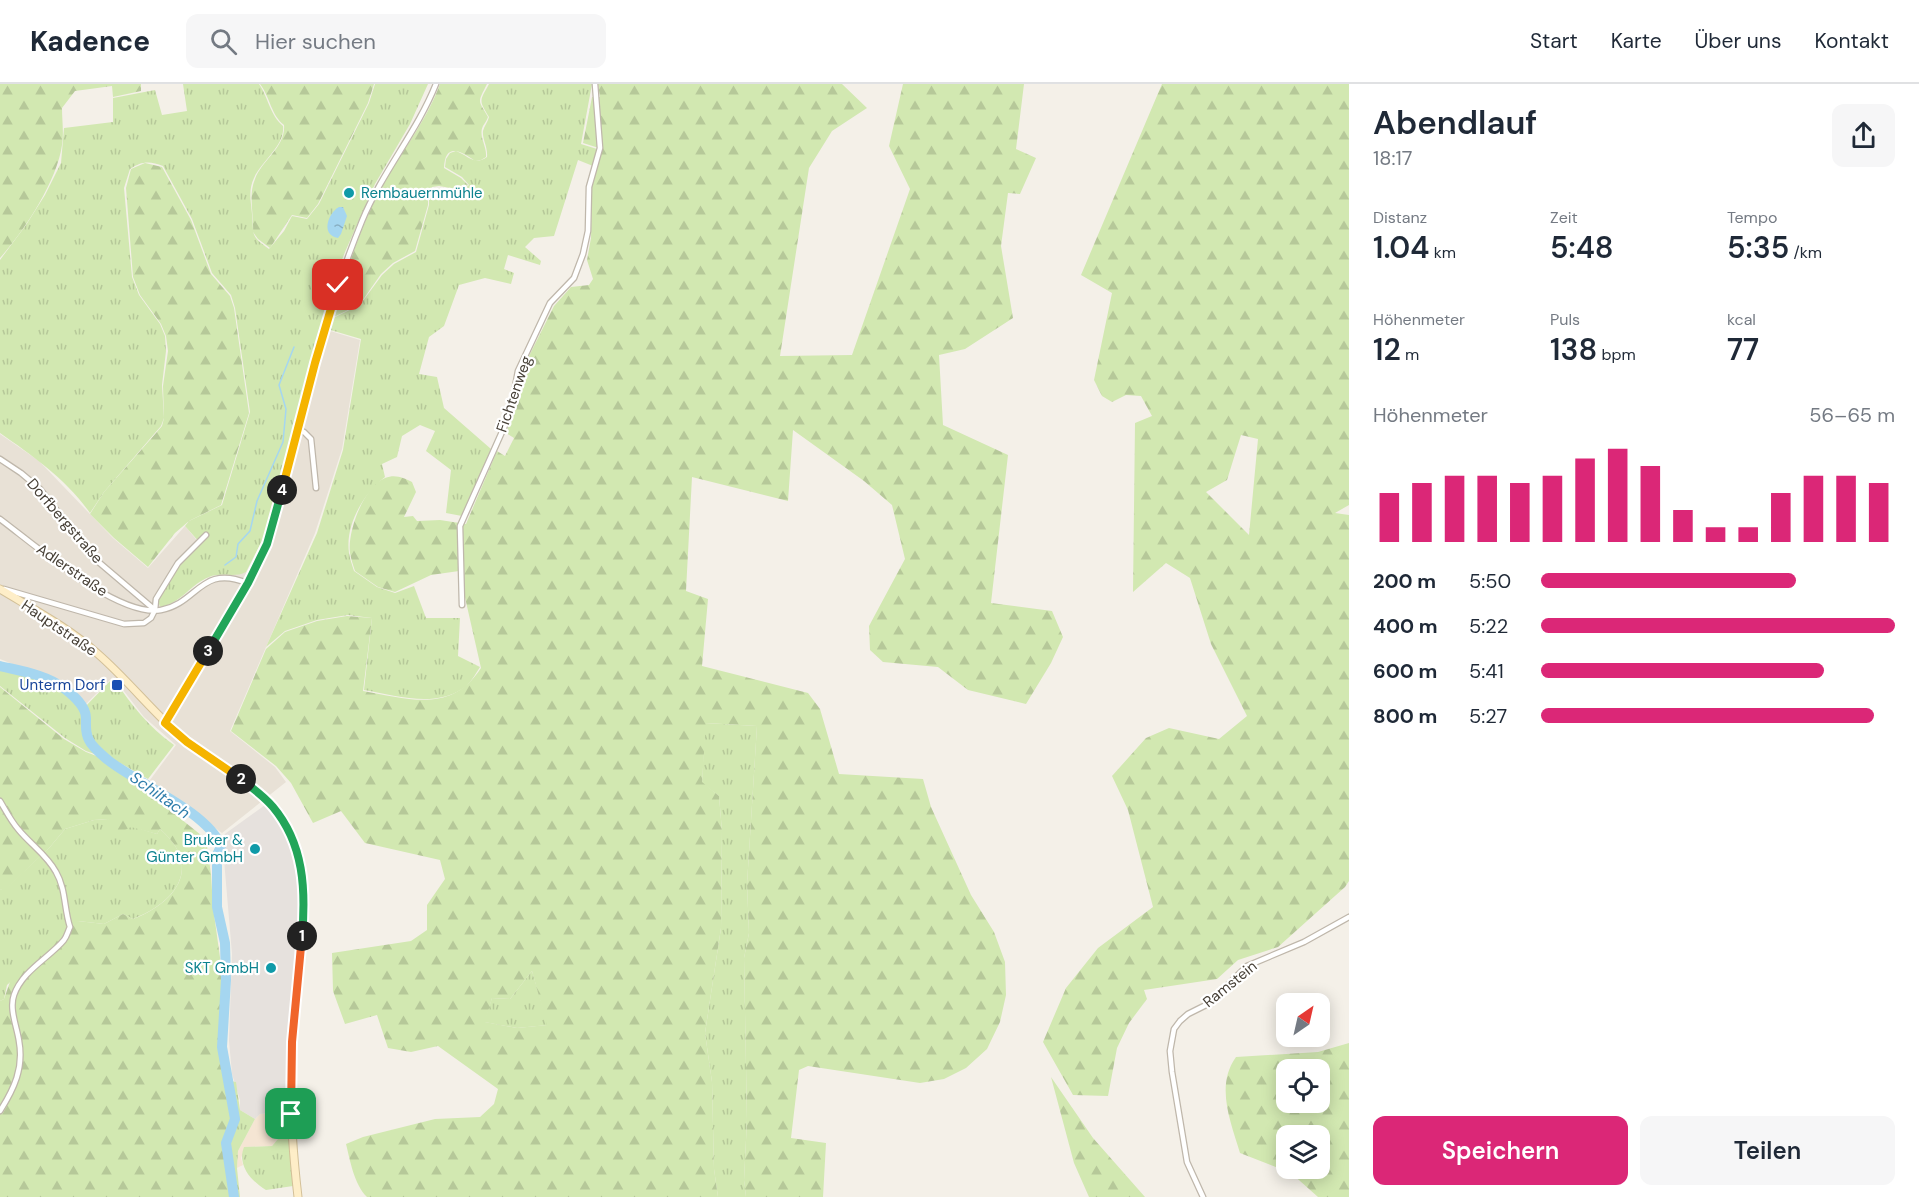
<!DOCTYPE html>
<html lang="de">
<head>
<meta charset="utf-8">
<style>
	:root { --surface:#fff; --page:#f6f6f7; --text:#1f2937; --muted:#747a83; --line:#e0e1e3; --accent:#db2777 }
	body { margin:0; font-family:"DM Sans",sans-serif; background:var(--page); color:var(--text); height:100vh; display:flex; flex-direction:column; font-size:22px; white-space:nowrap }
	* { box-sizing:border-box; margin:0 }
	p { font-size:20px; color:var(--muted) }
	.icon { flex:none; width:33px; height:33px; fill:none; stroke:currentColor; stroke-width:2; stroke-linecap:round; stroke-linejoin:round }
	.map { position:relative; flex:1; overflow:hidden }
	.side { display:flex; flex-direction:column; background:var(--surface); width:570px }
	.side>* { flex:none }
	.needle { width:39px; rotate:34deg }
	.buttons { position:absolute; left:1276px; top:909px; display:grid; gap:12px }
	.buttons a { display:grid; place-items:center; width:54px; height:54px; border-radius:12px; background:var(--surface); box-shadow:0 3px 15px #0003; font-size:30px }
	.pin { position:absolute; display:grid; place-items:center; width:51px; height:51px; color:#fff; margin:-26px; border-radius:12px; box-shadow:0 3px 9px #0006 }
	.km { position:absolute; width:30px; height:30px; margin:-15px; border-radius:50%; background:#222; color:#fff; font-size:16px; line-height:30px; text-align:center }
	.round { display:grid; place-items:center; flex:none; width:63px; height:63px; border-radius:12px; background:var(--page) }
	.summary { display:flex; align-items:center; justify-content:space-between; height:102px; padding:0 24px }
	h1 { font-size:33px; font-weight:600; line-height:45px }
	.metrics { display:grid; grid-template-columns:repeat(3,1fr); gap:9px; height:102px; padding:6px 24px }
	.metrics div { display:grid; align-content:center }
	.metrics b { font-size:30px; font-weight:600 }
	.metrics small { font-size:16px; font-weight:400 }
	.metrics p { font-size:16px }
	.chart { height:168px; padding:12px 24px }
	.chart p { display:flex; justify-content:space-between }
	.chart svg { width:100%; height:108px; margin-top:6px; stroke:var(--accent); stroke-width:6 }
	.primary-button { display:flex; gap:12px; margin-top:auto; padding:12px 24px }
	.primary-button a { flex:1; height:69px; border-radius:12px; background:var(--accent); color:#fff; font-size:24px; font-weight:600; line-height:69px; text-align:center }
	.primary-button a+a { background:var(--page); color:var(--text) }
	ul { padding:0 24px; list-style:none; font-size:20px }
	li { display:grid; grid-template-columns:96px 72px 1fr; align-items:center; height:45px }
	li i { height:15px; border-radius:8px; background:var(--accent) }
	header { display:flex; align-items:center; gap:36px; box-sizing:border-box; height:84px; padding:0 30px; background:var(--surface); border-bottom:2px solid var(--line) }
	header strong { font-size:28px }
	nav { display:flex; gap:33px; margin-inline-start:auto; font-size:21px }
	.search { width:420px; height:54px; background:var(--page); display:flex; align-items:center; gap:15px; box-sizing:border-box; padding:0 21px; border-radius:12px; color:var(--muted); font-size:22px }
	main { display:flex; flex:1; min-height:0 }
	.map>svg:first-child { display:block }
</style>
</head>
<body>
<header>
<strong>Kadence</strong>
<div class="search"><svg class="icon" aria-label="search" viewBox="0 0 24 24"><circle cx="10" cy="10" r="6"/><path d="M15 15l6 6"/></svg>Hier suchen</div>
<nav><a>Start</a><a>Karte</a><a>Über uns</a><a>Kontakt</a></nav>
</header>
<main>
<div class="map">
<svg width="1349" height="1113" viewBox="0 0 1349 1113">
	<defs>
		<pattern id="grass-tufts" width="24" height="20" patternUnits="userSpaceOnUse" patternTransform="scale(1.5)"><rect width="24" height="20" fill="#d2e8b1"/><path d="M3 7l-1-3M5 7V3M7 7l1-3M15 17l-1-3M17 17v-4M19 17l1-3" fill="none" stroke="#b6c899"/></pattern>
		<pattern id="forest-firs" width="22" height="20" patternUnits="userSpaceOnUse" patternTransform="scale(1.5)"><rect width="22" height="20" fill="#d2e8b1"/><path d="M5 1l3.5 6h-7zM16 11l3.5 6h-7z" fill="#b6c899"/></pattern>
		<pattern id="water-ripples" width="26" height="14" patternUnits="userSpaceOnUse" patternTransform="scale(1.5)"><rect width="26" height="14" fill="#a5d6f0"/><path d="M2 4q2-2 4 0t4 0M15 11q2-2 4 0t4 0" fill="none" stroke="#88afc3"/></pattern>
	</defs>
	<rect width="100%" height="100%" fill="#f4f0e8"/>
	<!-- residential -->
	<path fill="#e8e1d6" d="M327,246L360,256L342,365L315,449L230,647L275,683L286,698L222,749L150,696L176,661L144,633L113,593L86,620L65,601L0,575V350L39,377L113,454L148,484L185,442L200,460L176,517L209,493L246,488L266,449L296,357Z"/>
	<!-- commercial -->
	<path fill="#f5e5d3" d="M287,1027L289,1053L278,1055L272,1062L245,1063L241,1074L243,1081L237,1084L238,1067L255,1035L260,1030Z"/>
	<!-- industrial -->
	<path fill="#e6e1dd" d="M265,721L285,750L290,764L298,800V835L295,887L287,955V1027L260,1030L255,1035L240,1026V1016L232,990L229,957L232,870L222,752Z"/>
	<!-- grass -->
	<g fill="url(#grass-tufts)">
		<path d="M183,0H259C268,13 270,31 283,42C285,62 262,76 254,94C248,106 251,118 252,130C254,152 250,151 269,165L284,147L292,132L307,135L319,120L369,19L375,0H428L410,40L375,100L345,168L332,202L310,279L266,449L246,488C236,494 221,488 209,493C191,500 181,519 161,523L158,519L159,515L182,476L200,459L185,442L189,437L222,421L250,328L235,224L231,211L212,189L192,135L163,82C150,77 142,77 130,85L124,104L132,193L139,211L160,240L165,252L166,267L162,301L164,334L161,342L104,408L90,429C66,395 33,372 0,349V176L26,141L45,111L61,79L64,44L113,38V14L155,6L162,31L187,27Z"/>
		<path d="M489,0H592L581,60L597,65L593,82L578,76L554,152L534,154L525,163L541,177L540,181L508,171L504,185L514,189L511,200L485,194L459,201L444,242L429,253L419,290L437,293L444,324L491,365L462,432L446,429L451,386L426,367L435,347L420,341L402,352L397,373L382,380L385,393C363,410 345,441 349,469C350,475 352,481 354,487L377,503L395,509L414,502L426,534H460L458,572L480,583C475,591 470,600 462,605C433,624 395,611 364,606L372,534L348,531L317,536L285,547L266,563L317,449L343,366L361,255L327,245L333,234L360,221L382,191L394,180L416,168L429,121V111L433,104L462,107L469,101L462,93L445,83L446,75L450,69L456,67C469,72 474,82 487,73C488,63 482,55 483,47C484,42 488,38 489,33C479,16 479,18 489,0Z"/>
		<path d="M0,580C27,589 68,599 82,626L113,594C131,620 148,643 174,661L148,695L120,679L86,667L65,654L0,602Z"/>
		<path d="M705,639L757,642L747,800L749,849L744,874L747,1036L744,1096L746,1113H718L714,1085L712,998L705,949L721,844L722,747L719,712L702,699Z"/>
		<path d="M108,735L157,750L160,745C203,782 177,818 133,835L123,830L104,840L78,837L7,901L4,915L0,917V805L4,806L50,763L65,745L94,736Z"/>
		<path d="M532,887L548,941L517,944L484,938L492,914L510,915Z"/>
		<path d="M225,996L236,998L240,1026L255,1035L238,1067L237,1084L240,1113H232L225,1064L228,1044L233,1035Z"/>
		<path d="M289,1053L293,1102L266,1106C251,1097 237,1081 244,1063L272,1062L278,1055Z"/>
	</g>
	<!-- forest -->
	<g fill="url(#forest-firs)" fill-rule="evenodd">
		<path d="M0,0H141V7L113,13L112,2L75,7L62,24C62,36 64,49 62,61C57,97 25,146 0,174Z"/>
		<path d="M260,0H374L368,19L318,120L307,134L292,131L270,164L258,155L253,148C254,130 248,111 255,95C262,76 286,63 284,41C271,31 270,13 260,0Z"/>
		<path d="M440,0H487C477,20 478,15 488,33C487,36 485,39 483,42C478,52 487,62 486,73L481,76L475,77C461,67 445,58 444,84L461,94L468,101L462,106L439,102L432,103L428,110V121L415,167L393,179L381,190L360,220L334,233C345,189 360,144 381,104C401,68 426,38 440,0Z"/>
		<path d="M598,0H842L867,24L832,47L809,84L780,272L852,271L910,105L889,62L903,0H1024L1016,65L1036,74L1020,110L1008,109L1001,162L1013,234L965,265L939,271L943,341L1008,371L991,519L1052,527L1063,553L1051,579L1026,620L968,606L938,583L883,578L870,566L869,542L905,475L892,421L864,397L793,346L788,417L692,393L686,507L708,515L702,582L808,609L820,625L839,690L923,695L931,723L971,811L994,848L1005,878L1006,911L1000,938L987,965L966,984L944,995L920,999L808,982L799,986L791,1054L826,1059L823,1113H746L744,1096L747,1036L744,874L749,849L747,800L757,642L706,639L702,698L719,712L722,747L721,844L705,949L712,998L714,1085L718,1113H367C354,1100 350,1076 346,1060L363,1053L435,1035L480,1033L494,1020L498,1005L438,962L411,968L388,964L377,931L345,940L333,907L332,869L411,857L427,846V821L445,795L440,776L365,759L341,727L313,739L291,699L276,682L231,647L266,565L285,548L317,537L347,532L372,534L363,607C409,615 451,630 481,584L459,487L431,491L395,508L378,503L355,487C353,481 351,475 350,469C347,448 364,402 385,394C396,390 403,394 412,398L416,408L404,433L413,432L417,437L440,436L466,440L497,367L505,372L514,354L506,349L517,321L525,280L554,222L571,203L589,201L593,195L587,176L591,154L592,99L602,65L583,59L592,13H600ZM532,887L547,941L517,944L485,938L492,914L510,915Z"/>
		<path d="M1162,0H1349V421L1335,429L1349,431V797L1345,803L1278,863L1238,876L1217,895L1144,906L1147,915L1129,939L1117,964L1108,1012L1073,1011L1043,958L1066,904L1098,864L1153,823L1128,726L1112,692L1146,654L1169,644L1219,655L1247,632L1211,560L1190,494L1166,479L1133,508L1135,339L1152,332L1141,312L1126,311L1112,318L1102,312L1094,296L1112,209L1081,191ZM1241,351L1258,355L1249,451L1206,408L1227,396Z"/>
		<path d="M145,79L162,83L191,136L211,190L230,212L234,224L249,329L221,421L189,437L175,449L148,483L114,454L90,430L104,408L156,349L162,342L164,334L163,302L168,267L166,252L161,240L140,211L133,193L126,104L131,85Z"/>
		<path d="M0,603L64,655L86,668L120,681L149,698L163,712L166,723L206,755L211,790L213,823L223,895L221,961L233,1035C220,1060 227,1086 232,1113H0V917L4,915L18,875L61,839L78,837L104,840L123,830L133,835C177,818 203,782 160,745L157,750L131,743L119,749L108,735L94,736L65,745L50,763L4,807L0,805Z"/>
		<path d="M1349,959V1113H1318L1291,1089L1240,1069C1231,1038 1215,1002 1236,973L1318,968ZM1287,986H1320V1018H1287ZM1287,1052H1320V1084H1287Z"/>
		<path d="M1051,993L1093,1054L1145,1113H1089L1074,1079Z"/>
	</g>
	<!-- water -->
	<path fill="url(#water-ripples)" d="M339,123H343L347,132L341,150L338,154C320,151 328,129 339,123Z"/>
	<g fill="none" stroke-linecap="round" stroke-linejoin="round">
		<!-- stream -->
		<path stroke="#a5d6f0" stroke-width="1.5" d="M225,481L236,473L238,460L250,447L257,417L283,358L286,325L279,301L294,263"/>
		<!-- river -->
		<path stroke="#a5d6f0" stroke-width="10" d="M0,582C21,587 47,591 65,605C74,612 86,622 86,634C86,642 85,649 89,656C92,663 102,671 108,676C136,699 207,727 221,762L217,771V823L225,859L226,896L222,963L235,1035L226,1059L234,1113"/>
		<!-- minor casing -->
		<g stroke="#bfb7ab" stroke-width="7">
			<g id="minor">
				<path d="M297,345L304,348L311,355L316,404"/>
				<path d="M0,375L21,389L40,405L95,475L155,526"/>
				<path d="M0,435C35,461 118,534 161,526C198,519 201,480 247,499"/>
				<path d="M4,505L124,540L144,539L151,534L155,526L156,515L178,479L206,451"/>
				<path d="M462,521L460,442L510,330L518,287L550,219L574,194L583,170L588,147L589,103L600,64L595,0"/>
				<path d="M165,639L171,633C206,568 252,506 275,435C300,334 323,232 362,137C382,88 417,48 436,0"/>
				<path d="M0,717C6,727 11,737 18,745C30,760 47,771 56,788C66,805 64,825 70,843C68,847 67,852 64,856C49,874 22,887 14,911C9,925 17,943 19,957C24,984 14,1005 0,1027"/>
				<path d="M1203,1113L1187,1078L1172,988L1170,967L1174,945L1180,937L1188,930L1208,920L1247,882L1304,858L1349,833"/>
			</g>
		</g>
		<!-- secondary casing -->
		<g stroke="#d3c098" stroke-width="9">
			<path id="secondary" d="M0,505C33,525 69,544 98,570C129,597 154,630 185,656C232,695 290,714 301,783C309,834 297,902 292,954C288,1007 292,1061 298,1113"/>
		</g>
		<!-- minor -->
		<use href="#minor" stroke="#fff" stroke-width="4.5"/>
		<!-- secondary -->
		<use href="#secondary" stroke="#feeec8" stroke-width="7"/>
	</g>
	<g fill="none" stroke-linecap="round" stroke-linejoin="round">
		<!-- split-1 casing -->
		<g stroke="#fff" stroke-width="12">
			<path id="split-1" d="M291,1030L292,958L302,852"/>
		</g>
		<!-- split-2 casing -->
		<g stroke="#fff" stroke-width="12">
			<path id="split-2" d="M241,695C252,704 264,712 273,723C304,760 306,806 302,852"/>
		</g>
		<!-- split-3 casing -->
		<g stroke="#fff" stroke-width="12">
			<path id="split-3" d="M208,567L165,639L187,658L241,695"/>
		</g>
		<!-- split-4 casing -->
		<g stroke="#fff" stroke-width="12">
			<path id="split-4" d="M208,567L248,499L267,460L282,406"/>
		</g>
		<!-- split-5 casing -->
		<g stroke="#fff" stroke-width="12">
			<path id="split-5" d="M282,406L315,279L338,201"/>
		</g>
		<!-- split-1 -->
		<use href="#split-1" stroke="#f0652b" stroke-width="8"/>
		<!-- split-2 -->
		<use href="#split-2" stroke="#22a559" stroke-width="8"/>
		<!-- split-3 -->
		<use href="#split-3" stroke="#f5b400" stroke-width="8"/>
		<!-- split-4 -->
		<use href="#split-4" stroke="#22a559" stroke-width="8"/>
		<!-- split-5 -->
		<use href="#split-5" stroke="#f5b400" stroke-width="8"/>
	</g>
	<!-- markers -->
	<g fill="#0f9aa8" stroke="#fff" stroke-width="2">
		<circle cx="349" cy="109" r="6"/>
		<circle cx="255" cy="765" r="6"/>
		<circle cx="271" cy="884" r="6"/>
	</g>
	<rect fill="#1a4fb4" stroke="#fff" stroke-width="2" x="111" y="595" width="12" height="12" rx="3"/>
	<g text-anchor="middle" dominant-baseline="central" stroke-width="4.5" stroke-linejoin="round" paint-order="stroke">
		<!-- culture labels -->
		<g font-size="15" fill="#0d838f" stroke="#fff" text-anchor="end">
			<text x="361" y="109" text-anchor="start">Rembauernmühle</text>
			<text x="243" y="756">Bruker &amp;<tspan x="243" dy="17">Günter GmbH</tspan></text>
			<text x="259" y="884">SKT GmbH</text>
		</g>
		<!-- street labels -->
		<g font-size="15" fill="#474037" stroke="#fff">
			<text transform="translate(514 310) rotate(-71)">Fichtenweg</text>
			<text transform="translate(65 437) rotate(49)">Dorfbergstraße</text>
			<text transform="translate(72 486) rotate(34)">Adlerstraße</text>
			<text transform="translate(59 544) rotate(34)">Hauptstraße</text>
			<text transform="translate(1230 900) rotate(-39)">Ramstein</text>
		</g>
		<!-- transit labels -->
		<g font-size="15" fill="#164399" stroke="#fff" text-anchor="end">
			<text x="105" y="601">Unterm Dorf</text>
		</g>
		<!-- water labels -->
		<g font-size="16" font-style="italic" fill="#2e7dab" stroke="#fff">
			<text transform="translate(160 711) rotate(35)">Schiltach</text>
		</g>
	</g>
</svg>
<div class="buttons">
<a><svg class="needle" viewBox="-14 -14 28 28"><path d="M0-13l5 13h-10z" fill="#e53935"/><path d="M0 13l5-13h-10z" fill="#747a83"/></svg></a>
<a><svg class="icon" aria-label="locate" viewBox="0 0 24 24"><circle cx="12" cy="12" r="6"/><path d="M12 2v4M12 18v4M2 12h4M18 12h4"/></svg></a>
<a><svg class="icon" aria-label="layers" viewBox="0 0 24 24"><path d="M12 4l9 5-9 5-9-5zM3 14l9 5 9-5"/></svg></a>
</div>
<div class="pin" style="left:291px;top:1030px;background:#1e9e55"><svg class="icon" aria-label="arrive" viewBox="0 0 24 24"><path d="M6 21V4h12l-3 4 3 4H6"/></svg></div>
<div class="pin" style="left:338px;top:201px;background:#d93025"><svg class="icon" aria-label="check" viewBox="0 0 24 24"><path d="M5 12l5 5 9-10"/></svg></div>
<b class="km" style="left:302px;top:852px">1</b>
<b class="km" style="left:241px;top:695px">2</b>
<b class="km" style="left:208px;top:567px">3</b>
<b class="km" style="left:282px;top:406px">4</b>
</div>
<section class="side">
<div class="summary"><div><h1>Abendlauf</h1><p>18:17</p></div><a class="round"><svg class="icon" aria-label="share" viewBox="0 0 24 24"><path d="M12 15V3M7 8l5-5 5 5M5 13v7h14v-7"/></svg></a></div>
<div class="metrics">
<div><p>Distanz</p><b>1.04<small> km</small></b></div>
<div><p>Zeit</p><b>5:48</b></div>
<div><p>Tempo</p><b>5:35<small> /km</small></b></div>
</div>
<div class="metrics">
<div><p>Höhenmeter</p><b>12<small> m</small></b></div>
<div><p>Puls</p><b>138<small> bpm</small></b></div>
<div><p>kcal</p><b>77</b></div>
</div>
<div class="chart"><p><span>Höhenmeter</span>56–65 m</p>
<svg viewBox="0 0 160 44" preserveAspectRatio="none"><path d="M5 44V24M15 44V20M25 44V17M35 44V17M45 44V20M55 44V17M65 44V10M75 44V6M85 44V13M95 44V31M105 44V38M115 44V38M125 44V24M135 44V17M145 44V17M155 44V20"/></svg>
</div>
<ul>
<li><b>200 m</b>5:50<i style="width:72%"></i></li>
<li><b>400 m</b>5:22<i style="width:100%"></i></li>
<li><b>600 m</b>5:41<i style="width:80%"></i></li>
<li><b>800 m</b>5:27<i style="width:94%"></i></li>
</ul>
<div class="primary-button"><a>Speichern</a><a>Teilen</a></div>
</section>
</main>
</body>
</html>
